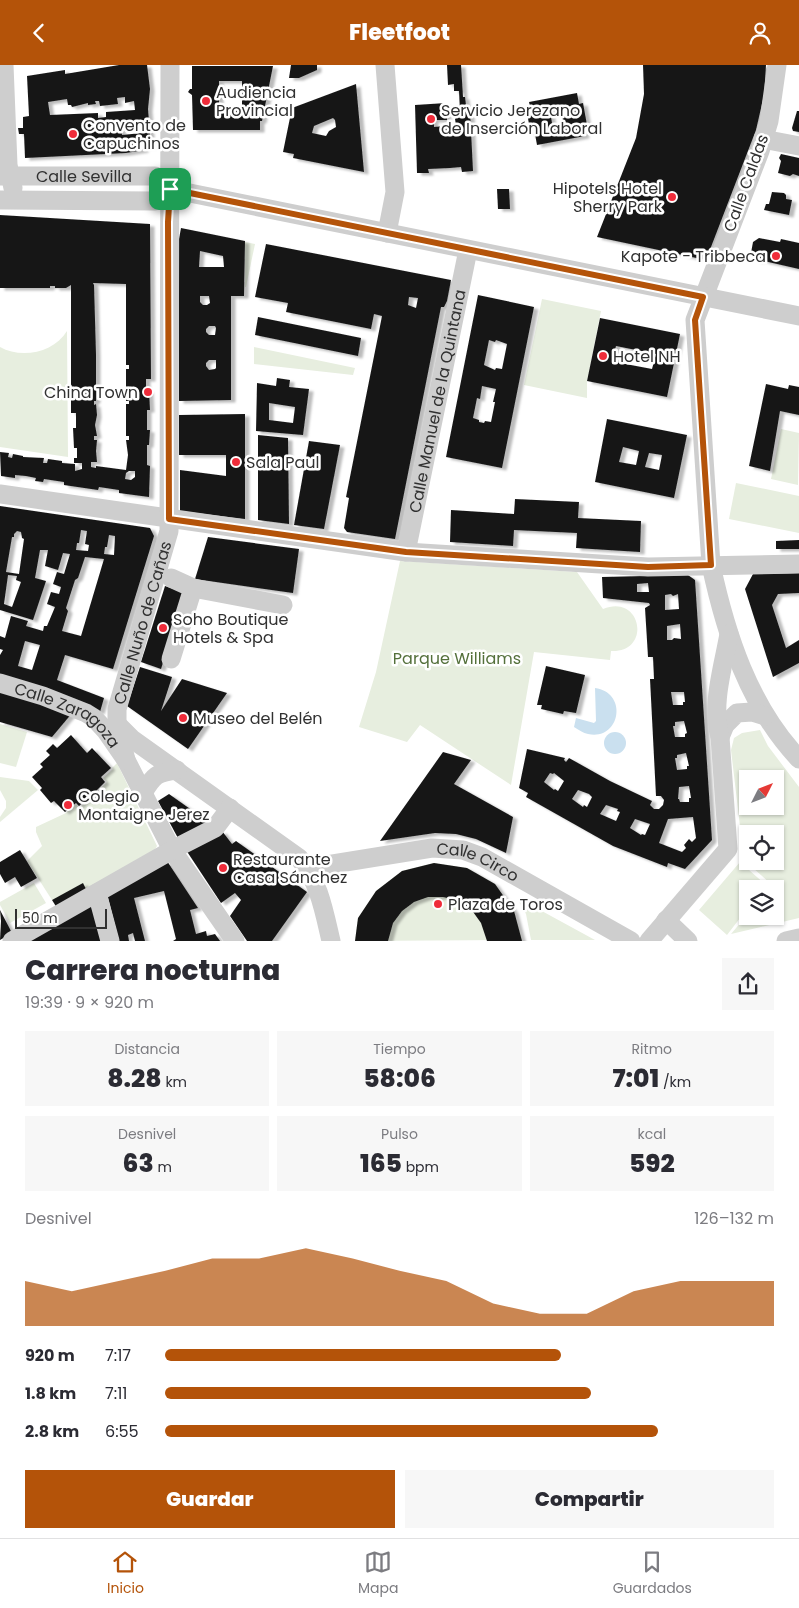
<!DOCTYPE html>
<html lang="es">
<head>
<meta charset="utf-8">
<style>
	:root { --surface:#fff; --page:#f7f7f7; --text:#2b2b33; --muted:#7c7c81; --line:#e1e1e2; --accent:#b45309 }
	body { margin:0; font-family:Poppins,sans-serif; background:var(--page); color:var(--text); height:100vh; display:flex; flex-direction:column; font-size:19px; white-space:nowrap }
	* { box-sizing:border-box; margin:0 }
	p { font-size:16px; color:var(--muted) }
	.icon { flex:none; width:28px; height:28px; fill:none; stroke:currentColor; stroke-width:2; stroke-linecap:round; stroke-linejoin:round }
	.map { position:relative; height:876px; overflow:hidden }
	.details { display:flex; flex-direction:column; background:var(--surface); flex:1 }
	.details>* { flex:none }
	.needle { width:32px; rotate:48deg }
	.buttons { position:absolute; left:739px; top:705px; display:grid; gap:10px }
	.buttons a { display:grid; place-items:center; width:45px; height:45px; border-radius:0px; background:var(--surface); box-shadow:0 1px 4px #0004; font-size:25px }
	.scale { position:absolute; left:15px; bottom:12px; width:92px; box-sizing:border-box; padding-left:5px; border:2px solid #313131; border-top:0; font-size:14px; line-height:18px; white-space:nowrap; color:#313131; -webkit-text-stroke:4px #fff; paint-order:stroke }
	.pin { position:absolute; display:grid; place-items:center; width:42px; height:42px; color:#fff; margin:-21px; border-radius:10px; box-shadow:0 2px 8px #0006 }
	.round { display:grid; place-items:center; flex:none; width:52px; height:52px; border-radius:0px; background:var(--page) }
	.summary { display:flex; align-items:center; justify-content:space-between; height:85px; padding:0 25px }
	h1 { font-size:28px; font-weight:800; line-height:38px }
	.metrics { display:grid; grid-template-columns:repeat(3,1fr); gap:8px; height:85px; padding:5px 25px }
	.metrics div { display:grid; align-content:center; border-radius:0px; background:var(--page); text-align:center }
	.metrics b { font-size:25px; font-weight:800 }
	.metrics small { font-size:14px; font-weight:400 }
	.metrics p { font-size:14px }
	.chart { height:140px; padding:10px 25px }
	.chart p { display:flex; justify-content:space-between }
	.chart svg { width:100%; height:90px; margin-top:5px; fill:var(--accent); opacity:.7 }
	.action { display:flex; gap:10px; margin-top:auto; padding:10px 25px }
	.action a { flex:1; height:58px; border-radius:0px; background:var(--accent); color:#fff; font-size:20px; font-weight:800; line-height:58px; text-align:center }
	.action a+a { background:var(--page); color:var(--text) }
	ul { padding:0 25px; list-style:none; font-size:16px }
	li { display:grid; grid-template-columns:80px 60px 1fr; align-items:center; height:38px }
	li i { height:12px; border-radius:6px; background:var(--accent) }
	header { display:flex; justify-content:space-between; align-items:center; height:65px; padding:0 25px; background:var(--accent); color:#fff; font-size:22px; font-weight:800 }
	.tabs { display:flex; justify-content:space-around; align-items:center; height:70px; border-top:1px solid var(--line); background:var(--surface); font-size:14px; color:var(--muted) }
	.tabs a { display:grid; justify-items:center; gap:2px }
	.tabs .current { color:var(--accent) }
	.map>svg:first-child { display:block }
</style>
</head>
<body>
<header><svg class="icon" aria-label="back" viewBox="0 0 24 24"><path d="M15 5l-7 7 7 7"/></svg>Fleetfoot<svg class="icon" aria-label="person" viewBox="0 0 24 24"><circle cx="12" cy="8" r="4"/><path d="M4 21q1-7 8-7t8 7"/></svg></header>
<div class="map">
<svg width="799" height="876" viewBox="0 0 799 876">
	<defs>
		<filter id="shadow"><feDropShadow dx="4.5" dy="2.5" stdDeviation="1" flood-color="#0004"/></filter>
	</defs>
	<rect width="100%" height="100%" fill="#fff"/>
	<!-- green -->
	<g fill="#e7eedf" fill-rule="evenodd">
		<path d="M245,177L255,179L246,222H245Z"/>
		<path d="M542,234L601,246L587,316V333L524,320Z"/>
		<path d="M67,266L68,392L0,382V282C21,294 54,288 67,266Z"/>
		<path d="M254,282L355,303L353,310L254,299Z"/>
		<path d="M781,364L799,368L798,420L771,414Z"/>
		<path d="M736,418L799,431V468L729,454Z"/>
		<path d="M400,496L577,507L603,544C642,528 652,588 611,586L610,595L534,587L511,720L420,660L407,677L359,662L376,607Z"/>
		<path d="M0,659L27,667L16,702L0,698Z"/>
		<path d="M760,665L768,681L799,722V853L731,869L747,850L748,851H775V824H769L772,820L744,795L731,685L734,673L742,668ZM748,714H775V741H748ZM748,769H775V796H748Z"/>
		<path d="M117,698L157,781L151,791L87,826L52,835L27,796L42,781L36,767V762L66,748L76,739L79,743L88,735L91,737L101,728L99,725L107,717L103,713L113,704L112,703Z"/>
		<path d="M0,712L29,716L38,725L0,757V752L6,743V736L0,725Z"/>
		<path d="M740,797L767,821L764,824H748L747,844L727,870L699,845Z"/>
		<path d="M434,798L467,803L495,819L514,846L522,875L355,876L358,853L376,826L402,806Z"/>
		<path d="M34,818L46,838L10,858L0,840V837Z"/>
		<path d="M518,835L529,839L595,875H531L526,849Z"/>
	</g>
	<!-- water -->
	<g fill="#cae0ef">
		<path d="M595,623C629,628 620,676 588,669C583,668 579,665 574,662L576,653L594,658L596,656Z"/>
		<circle cx="615" cy="678" r="11"/>
	</g>
	<!-- building -->
	<g fill="#181818" fill-rule="evenodd" filter="url(#shadow)">
		<path d="M119,0H147L150,24L148,44L151,82H144V85L126,88L25,93L24,69H19L18,63H23V52L29,51L27,11L65,5V9ZM125,32V38L134,36L135,45L106,47V52L98,53V48L50,50L48,37L67,34L68,40H71L72,42L88,38V40L96,39L95,36H99L100,41L118,39L117,33ZM142,58V68L122,70L121,60Z"/>
		<path d="M291,0H317V5L299,13H289Z"/>
		<path d="M447,0H461L463,32H465L466,40L464,47L470,46L473,106L462,107L461,102L450,103L428,104L429,108H417L415,40L446,38L447,55H434V62L456,60L455,54L460,47L459,26H454V19L448,20Z"/>
		<path d="M643,0H766L764,30L756,65L706,195L597,172L636,73L644,29Z"/>
		<path d="M192,1H273L262,56H260V65H193L192,30L188,27L190,24H192ZM219,16H242V41H219Z"/>
		<path d="M356,19L364,107L293,93L294,89L283,87L292,43ZM333,53L335,55L336,62L329,66L326,71L312,68L314,61Z"/>
		<path d="M577,28L579,39L583,38L587,60L583,61L585,71L537,80L535,69L531,70L527,48L531,47L529,37ZM561,43L564,62L553,64L550,46Z"/>
		<path d="M797,46H799V67L793,66L792,63Z"/>
		<path d="M781,89L799,93V111L793,109L790,111L778,108L781,96L779,93Z"/>
		<path d="M497,124H509L510,144H498Z"/>
		<path d="M772,127L784,128L786,130V134L792,135L789,150L764,145L766,139H769Z"/>
		<path d="M0,150L150,159L151,314H146V325H149L150,345H147V365H150L149,380H147V400L150,401L149,432L119,428V425L99,422L98,425L64,420V417L44,414L43,417L35,416L36,413L26,411L15,410V413L1,411L0,387L9,388L8,392L12,393L13,389L23,391V392L44,393L43,398H47L48,394L62,396V398L75,399V406L82,404V398H74V393H77V383H74L73,363H76V348H71V220L66,223H55V221H50V223H0ZM93,218L126,219V300H129V304H126V336H129V339H126V371H129V375H126L128,390L126,405L96,401V403L91,402V397H97L96,386L97,375H94V371H97L95,360L97,350L96,339L94,340V336H96V290L94,220ZM129,406H135V412L131,415L125,414L126,408Z"/>
		<path d="M181,163L245,176L244,231H231V335L179,336V174ZM200,186L223,191L224,202H199ZM200,231H209L210,238L207,240H203L200,237ZM209,261H215L216,263L215,270H209L206,267V264ZM209,295H216V303L215,304L209,305L206,301V298Z"/>
		<path d="M759,173L780,177L781,174L799,178V204L764,196L762,194L760,196L755,195L751,188L753,177Z"/>
		<path d="M266,179L451,215L447,236L444,242H441L395,474L347,467L344,463L349,433L346,432L382,251L374,249L371,264L286,247L288,238L255,232ZM409,232L418,233L416,243L408,240Z"/>
		<path d="M478,230L534,242L502,403L446,392ZM489,275L495,277L496,275L507,279L502,304L496,303L495,305L484,300ZM482,321L496,324L493,337H495L491,357L485,356L484,358L479,357V355L473,353L477,333L480,334Z"/>
		<path d="M258,252L361,273L358,291L255,270Z"/>
		<path d="M600,253L680,269L667,332L587,316ZM616,281L656,289L652,304L615,297L616,293L613,292Z"/>
		<path d="M277,313L290,315L289,322L309,324L303,370L256,366L257,318L276,321ZM269,338L295,342L293,358L269,355Z"/>
		<path d="M766,319L788,324L789,320L799,322V350L780,346L770,406L749,401Z"/>
		<path d="M245,349V454L180,446V405L226,411V390H179V350Z"/>
		<path d="M607,354L687,370L674,433L595,417ZM623,382L639,386L636,400L619,397ZM649,388L662,390L659,405L645,402Z"/>
		<path d="M258,370L288,373L289,459L258,455Z"/>
		<path d="M309,376L340,380L324,464L294,460Z"/>
		<path d="M515,434L579,437L578,453L641,456L640,487L576,483L577,468L514,465L513,481L450,477L451,445L514,449Z"/>
		<path d="M0,441L150,463L154,471L113,604L65,590L57,615L104,633L100,647L0,611V590L3,585L0,584V571L5,573L11,551L28,556L26,561L43,566L44,561H47L55,542L47,539L51,527L59,529L61,522L53,519L57,507L64,509L70,489L63,488L58,505L45,501L48,485H40L35,513L46,516L33,555L0,545ZM81,465L87,466L85,479L89,480L88,486L76,485L77,478H79ZM17,466L21,467L22,473L24,474L19,509L6,507L12,472H14V469ZM109,470L115,471L114,490L104,489L105,482H107ZM85,492L104,494L81,571L62,566L68,546L66,543L75,515L78,513ZM8,510L17,511L16,515L21,517L12,542L4,539ZM25,576L40,580L32,605L18,601Z"/>
		<path d="M208,472L299,484L293,528L195,514Z"/>
		<path d="M799,475V484H776V476Z"/>
		<path d="M799,508V528L778,529L772,540L786,583L799,575V598L773,612L745,524L753,509Z"/>
		<path d="M688,510L695,515L712,775L685,804L668,798L667,802L613,781L526,732L528,728L519,723L527,684L565,693L564,695L566,697L569,693L610,716L652,736L650,740L654,744H659L663,740L664,735L661,731H656L650,614H654L653,592H648L645,543L650,540L649,538L603,533L602,512ZM648,518L649,527H637V519ZM671,529L673,531L678,529L679,544L665,545V530ZM680,559L681,574L674,573L672,575H667V561ZM671,627H684L685,637H683V640H673ZM684,656L687,668L685,669V672H675L673,661H675V657ZM686,688L689,701H687V704L677,705L675,693H677V690ZM550,708L553,709L554,708L564,716L558,726L555,724L554,725L544,717ZM689,721L691,733H689V737H680L679,734H678L679,722ZM578,725L589,729L592,732L587,742L584,740L583,742L572,734ZM606,740L618,744L617,746L620,747L616,756L600,749ZM693,752L696,773L692,777L689,774L684,780L686,783L682,787L659,778L668,754ZM635,754L650,759L645,770L642,769L641,770L630,763Z"/>
		<path d="M165,521L185,528L161,604L141,597Z"/>
		<path d="M546,601L585,610L576,648L564,646L563,649L541,644L542,640H537Z"/>
		<path d="M140,602L172,612L161,646L182,614L227,628L188,684L127,641Z"/>
		<path d="M0,624L73,647L52,672L0,657Z"/>
		<path d="M71,670L87,688L92,683L111,703L101,712L105,717L96,726L98,728L90,737L87,734L79,741L76,738L65,747L54,736L51,738L40,725L42,723L32,712L43,702L40,699L50,690L46,686L53,679L57,683Z"/>
		<path d="M443,687L471,695L454,719L513,752L506,788L476,774L456,769L435,768L380,776Z"/>
		<path d="M169,729L210,758L179,775L158,736Z"/>
		<path d="M222,766L232,779L236,776L307,827L272,876H247L230,851L241,835L235,828L221,838L186,785Z"/>
		<path d="M20,785L37,813L21,822L15,812L5,818L0,809V797Z"/>
		<path d="M167,796L198,843L190,845L196,869L206,866L207,871L215,869L220,876H173L176,874L164,826L134,833L145,876H135L133,868L128,870L129,876H119L107,829Z"/>
		<path d="M434,798L467,803L495,819L514,846L522,876H487L481,858L471,844L457,835L443,832H428L414,837L402,846L393,858L388,876H355L358,853L376,826L402,806Z"/>
		<path d="M83,818L87,826L57,843L52,835Z"/>
		<path d="M91,838L101,876H24Z"/>
		<path d="M0,845L12,868L0,875L1,856Z"/>
	</g>
	<g fill="none" stroke-linecap="round" stroke-linejoin="round">
		<!-- minor -->
		<g stroke="#cecece" stroke-width="19">
			<path d="M4,0L8,100L13,123"/>
			<path d="M385,0L395,127L387,168"/>
			<path d="M777,0L769,56L760,86L695,255L711,500C726,570 749,641 799,694"/>
			<path d="M763,74L799,81"/>
			<path id="s1" d="M0,111H155L170,124L799,251"/>
			<path d="M0,135L155,136L170,124"/>
			<path d="M0,429L406,487L648,502L799,499"/>
			<path id="s2" d="M406,487L468,185"/>
			<path d="M193,523L283,540"/>
			<path d="M171,594L193,523L171,513"/>
			<path id="s3" d="M0,618L43,631L86,648L94,653L106,666L126,695L172,785L235,876"/>
			<path d="M117,659L132,674L299,793C319,816 324,846 331,876"/>
			<path d="M720,672L725,660L737,648L752,647L765,651"/>
			<path id="s4" d="M126,695L117,659V644L169,466L170,0"/>
			<path d="M143,728C153,711 157,707 177,705"/>
			<path id="s5" d="M308,803L432,783L463,785L482,792L631,876"/>
			<path d="M97,828L110,876"/>
			<path d="M666,855L688,876"/>
			<path d="M12,876L172,785L215,763L230,743"/>
			<path d="M649,876L728,784L720,672C711,639 723,603 729,569"/>
			<path d="M786,876L799,873"/>
		</g>
	</g>
	<g fill="none" stroke-linecap="round" stroke-linejoin="round">
		<!-- route casing -->
		<g stroke="#fff" stroke-width="10">
			<path id="route" d="M170,124L703,232L695,255L711,500L648,502L406,487L169,454L168,157Z"/>
		</g>
		<!-- route -->
		<use href="#route" stroke="#b45309" stroke-width="6"/>
	</g>
	<!-- markers -->
	<g fill="#ef2c3a" stroke="#fff" stroke-width="2">
		<circle cx="206" cy="36" r="5"/>
		<circle cx="431" cy="54" r="5"/>
		<circle cx="73" cy="69" r="5"/>
		<circle cx="672" cy="132" r="5"/>
		<circle cx="776" cy="191" r="5"/>
		<circle cx="603" cy="291" r="5"/>
		<circle cx="148" cy="327" r="5"/>
		<circle cx="236" cy="397" r="5"/>
		<circle cx="163" cy="563" r="5"/>
		<circle cx="183" cy="653" r="5"/>
		<circle cx="68" cy="740" r="5"/>
		<circle cx="223" cy="803" r="5"/>
		<circle cx="438" cy="839" r="5"/>
	</g>
	<g text-anchor="middle" dominant-baseline="central" stroke-width="5" stroke-linejoin="round" paint-order="stroke">
		<!-- poi labels -->
		<g font-size="16" fill="#313131" stroke="#fff" text-anchor="start">
			<text x="216" y="27">Audiencia<tspan x="216" dy="18">Provincial</tspan></text>
			<text x="441" y="45">Servicio Jerezano<tspan x="441" dy="18">de Inserción Laboral</tspan></text>
			<text x="83" y="60">Convento de<tspan x="83" dy="18">Capuchinos</tspan></text>
			<text x="662" y="123" text-anchor="end">Hipotels Hotel<tspan x="662" dy="18">Sherry Park</tspan></text>
			<text x="766" y="191" text-anchor="end">Kapote - Tribbeca</text>
			<text x="613" y="291">Hotel NH</text>
			<text x="138" y="327" text-anchor="end">China Town</text>
			<text x="246" y="397">Sala Paul</text>
			<text x="173" y="554">Soho Boutique<tspan x="173" dy="18">Hotels &amp; Spa</tspan></text>
			<text x="193" y="653">Museo del Belén</text>
			<text x="78" y="731">Colegio<tspan x="78" dy="18">Montaigne Jerez</tspan></text>
			<text x="233" y="794">Restaurante<tspan x="233" dy="18">Casa Sánchez</tspan></text>
			<text x="448" y="839">Plaza de Toros</text>
		</g>
		<!-- street labels -->
		<g font-size="16" fill="#313131" stroke="#fff">
			<text stroke="none"><textPath href="#s1" startOffset="84">Calle Sevilla</textPath></text>
			<text transform="translate(746 118) rotate(-70)">Calle Caldas</text>
			<text stroke="none"><textPath href="#s2" startOffset="154">Calle Manuel de la Quintana</textPath></text>
			<text stroke="none"><textPath href="#s4" startOffset="142">Calle Nuño de Cañas</textPath></text>
			<text stroke="none"><textPath href="#s3" startOffset="76">Calle Zaragoza</textPath></text>
			<text stroke="none"><textPath href="#s5" startOffset="174">Calle Circo</textPath></text>
		</g>
		<!-- park labels -->
		<g font-size="16" fill="#54703b" stroke="#fff">
			<text x="457" y="593">Parque Williams</text>
		</g>
	</g>
</svg>
<div class="buttons">
<a><svg class="needle" viewBox="-14 -14 28 28"><path d="M0-13l5 13h-10z" fill="#e53935"/><path d="M0 13l5-13h-10z" fill="#7c7c81"/></svg></a>
<a><svg class="icon" aria-label="locate" viewBox="0 0 24 24"><circle cx="12" cy="12" r="6"/><path d="M12 2v4M12 18v4M2 12h4M18 12h4"/></svg></a>
<a><svg class="icon" aria-label="layers" viewBox="0 0 24 24"><path d="M12 4l9 5-9 5-9-5zM3 14l9 5 9-5"/></svg></a>
</div>
<div class="scale">50 m</div>
<div class="pin" style="left:170px;top:124px;background:#1e9e55"><svg class="icon" aria-label="arrive" viewBox="0 0 24 24"><path d="M6 21V4h12l-3 4 3 4H6"/></svg></div>
</div>
<section class="details">
<div class="summary"><div><h1>Carrera nocturna</h1><p>19:39 · 9 × 920 m</p></div><a class="round"><svg class="icon" aria-label="share" viewBox="0 0 24 24"><path d="M12 15V3M7 8l5-5 5 5M5 13v7h14v-7"/></svg></a></div>
<div class="metrics">
<div><p>Distancia</p><b>8.28<small> km</small></b></div>
<div><p>Tiempo</p><b>58:06</b></div>
<div><p>Ritmo</p><b>7:01<small> /km</small></b></div>
</div>
<div class="metrics">
<div><p>Desnivel</p><b>63<small> m</small></b></div>
<div><p>Pulso</p><b>165<small> bpm</small></b></div>
<div><p>kcal</p><b>592</b></div>
</div>
<div class="chart"><p><span>Desnivel</span>126–132 m</p>
<svg viewBox="0 0 160 44" preserveAspectRatio="none"><path d="M0 44V22L10 27L20 22L30 17L40 11L50 11L60 6L70 11L80 17L90 22L100 33L110 38L120 38L130 27L140 22L150 22L160 22V44z"/></svg>
</div>
<ul>
<li><b>920 m</b>7:17<i style="width:65%"></i></li>
<li><b>1.8 km</b>7:11<i style="width:70%"></i></li>
<li><b>2.8 km</b>6:55<i style="width:81%"></i></li>
</ul>
<div class="action"><a>Guardar</a><a>Compartir</a></div>
</section>
<nav class="tabs">
<a class="current"><svg class="icon" aria-label="home" viewBox="0 0 24 24"><path d="M3 11l9-7 9 7M6 9v11h12V9"/></svg>Inicio</a>
<a><svg class="icon" aria-label="map" viewBox="0 0 24 24"><path d="M3 6l6-2 6 2 6-2v14l-6 2-6-2-6 2zM9 4v14M15 6v14"/></svg>Mapa</a>
<a><svg class="icon" aria-label="saved" viewBox="0 0 24 24"><path d="M7 4h10v16l-5-4-5 4z"/></svg>Guardados</a>
</nav>
</body>
</html>
